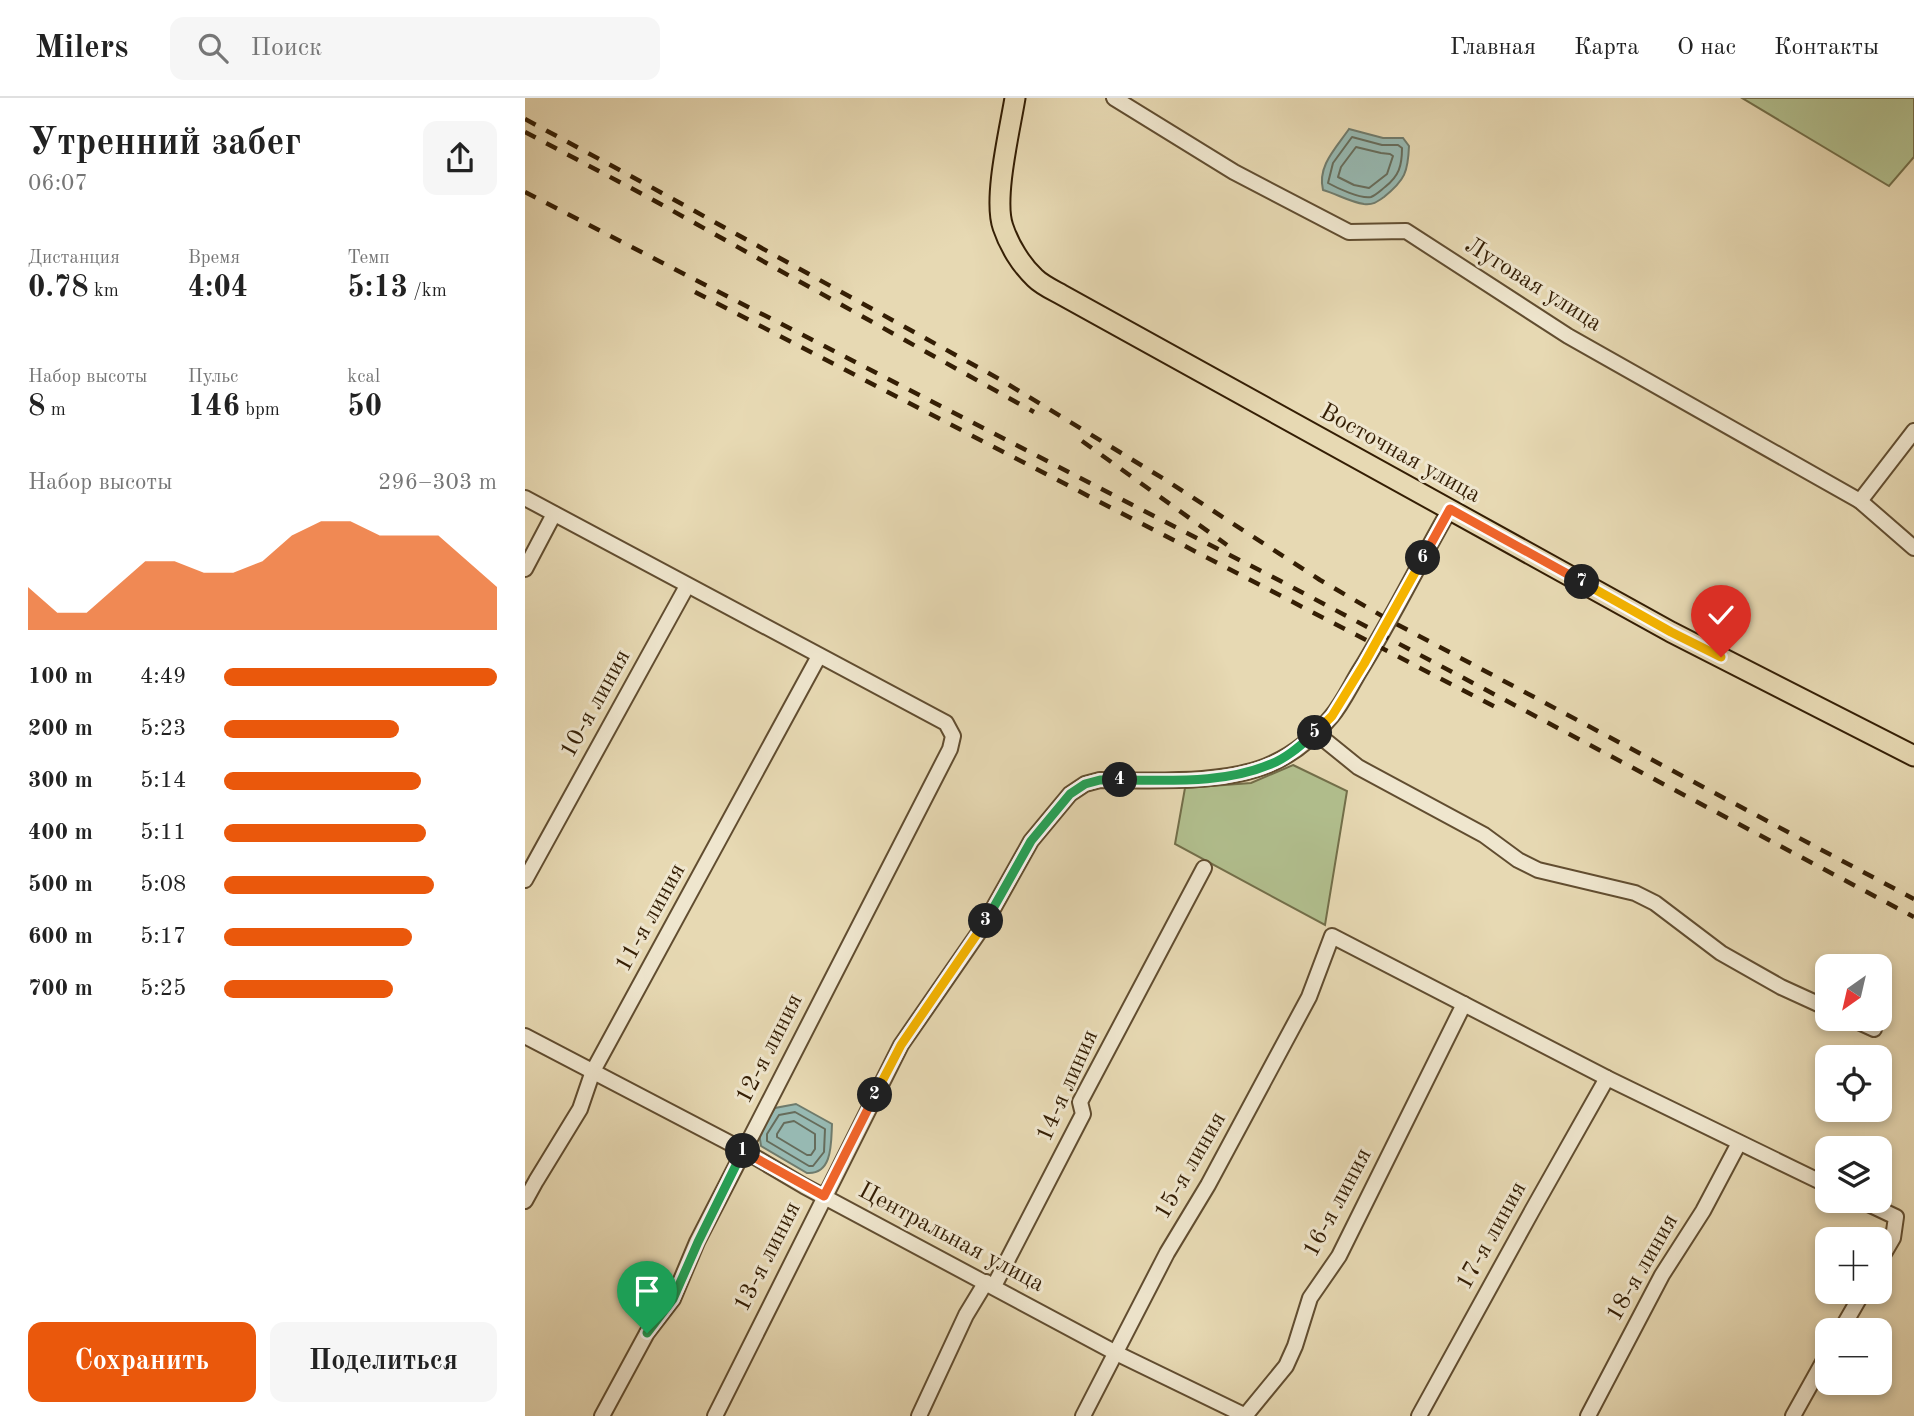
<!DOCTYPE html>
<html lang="ru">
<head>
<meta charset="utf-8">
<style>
	:root { --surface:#fff; --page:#f6f6f6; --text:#222; --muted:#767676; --line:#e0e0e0; --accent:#ea580c }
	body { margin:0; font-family:"Old Standard TT",serif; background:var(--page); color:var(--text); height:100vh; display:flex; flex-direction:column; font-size:26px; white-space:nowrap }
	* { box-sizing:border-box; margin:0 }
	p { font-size:23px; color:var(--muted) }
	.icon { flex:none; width:38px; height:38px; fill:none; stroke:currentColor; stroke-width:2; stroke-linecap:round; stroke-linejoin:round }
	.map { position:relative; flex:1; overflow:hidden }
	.drawer { display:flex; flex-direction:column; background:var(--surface); width:525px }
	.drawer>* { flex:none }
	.needle { width:46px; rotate:214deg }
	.tools { position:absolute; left:1290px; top:856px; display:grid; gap:14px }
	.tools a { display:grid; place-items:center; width:77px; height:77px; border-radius:14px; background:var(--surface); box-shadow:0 4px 10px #0003; font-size:35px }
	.pin { position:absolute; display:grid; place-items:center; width:60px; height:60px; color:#fff; margin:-72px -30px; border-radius:50% 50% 50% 0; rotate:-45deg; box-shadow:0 0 7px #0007 }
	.pin .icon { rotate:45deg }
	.km { position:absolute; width:35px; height:35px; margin:-18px; border-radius:50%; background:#222; color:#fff; font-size:19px; line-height:35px; text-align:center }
	.round { display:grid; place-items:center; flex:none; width:74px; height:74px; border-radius:14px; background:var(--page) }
	.overview { display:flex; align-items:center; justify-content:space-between; height:119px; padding:0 28px }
	h1 { font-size:38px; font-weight:600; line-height:52px }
	.figures { display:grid; grid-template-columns:repeat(3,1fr); gap:10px; height:119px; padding:7px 28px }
	.figures div { display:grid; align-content:center }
	.figures b { font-size:30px; font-weight:600 }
	.figures small { font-size:19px; font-weight:400 }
	.figures p { font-size:19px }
	.chart { height:196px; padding:14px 28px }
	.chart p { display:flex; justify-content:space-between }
	.chart svg { width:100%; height:126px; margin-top:7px; fill:var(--accent); opacity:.7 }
	.action { display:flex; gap:14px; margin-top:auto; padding:14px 28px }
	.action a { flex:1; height:80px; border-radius:14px; background:var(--accent); color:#fff; font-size:28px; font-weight:600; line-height:80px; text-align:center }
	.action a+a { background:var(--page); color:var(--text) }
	ul { padding:0 28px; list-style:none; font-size:23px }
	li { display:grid; grid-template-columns:112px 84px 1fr; align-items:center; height:52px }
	li i { height:18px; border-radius:9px; background:var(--accent) }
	header { display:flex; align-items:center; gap:42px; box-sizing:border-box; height:98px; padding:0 35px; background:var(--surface); border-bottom:2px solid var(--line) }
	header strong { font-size:33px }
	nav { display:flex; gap:38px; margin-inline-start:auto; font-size:24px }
	.search { width:490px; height:63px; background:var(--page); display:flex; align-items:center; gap:18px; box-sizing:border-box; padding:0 24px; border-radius:14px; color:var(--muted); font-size:26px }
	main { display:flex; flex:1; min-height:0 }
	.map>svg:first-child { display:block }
</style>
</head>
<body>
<header>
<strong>Milers</strong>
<div class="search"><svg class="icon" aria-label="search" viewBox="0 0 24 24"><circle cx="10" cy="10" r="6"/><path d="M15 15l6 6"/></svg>Поиск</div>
<nav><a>Главная</a><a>Карта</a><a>О нас</a><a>Контакты</a></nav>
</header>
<main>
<section class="drawer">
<div class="overview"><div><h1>Утренний забег</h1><p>06:07</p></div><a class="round"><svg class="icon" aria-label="share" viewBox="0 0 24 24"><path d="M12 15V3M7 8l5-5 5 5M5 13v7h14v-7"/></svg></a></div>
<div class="figures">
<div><p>Дистанция</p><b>0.78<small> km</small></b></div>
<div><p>Время</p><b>4:04</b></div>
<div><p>Темп</p><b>5:13<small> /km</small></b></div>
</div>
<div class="figures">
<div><p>Набор высоты</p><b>8<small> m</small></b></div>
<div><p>Пульс</p><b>146<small> bpm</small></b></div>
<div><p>kcal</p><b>50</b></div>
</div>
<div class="chart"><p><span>Набор высоты</span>296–303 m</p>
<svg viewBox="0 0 160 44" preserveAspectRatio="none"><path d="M0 44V29L10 38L20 38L30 29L40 20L50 20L60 24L70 24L80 20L90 11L100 6L110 6L120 11L130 11L140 11L150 20L160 29V44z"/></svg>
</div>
<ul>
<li><b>100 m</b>4:49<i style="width:100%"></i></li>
<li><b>200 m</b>5:23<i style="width:64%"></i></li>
<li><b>300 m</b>5:14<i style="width:72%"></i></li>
<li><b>400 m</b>5:11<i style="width:74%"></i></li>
<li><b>500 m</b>5:08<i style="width:77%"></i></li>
<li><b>600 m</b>5:17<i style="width:69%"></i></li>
<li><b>700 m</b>5:25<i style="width:62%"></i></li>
</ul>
<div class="action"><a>Сохранить</a><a>Поделиться</a></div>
</section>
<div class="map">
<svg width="1389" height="1318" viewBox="0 0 1389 1318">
	<rect width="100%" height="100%" fill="#e7d9b3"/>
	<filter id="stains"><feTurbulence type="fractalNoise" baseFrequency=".00286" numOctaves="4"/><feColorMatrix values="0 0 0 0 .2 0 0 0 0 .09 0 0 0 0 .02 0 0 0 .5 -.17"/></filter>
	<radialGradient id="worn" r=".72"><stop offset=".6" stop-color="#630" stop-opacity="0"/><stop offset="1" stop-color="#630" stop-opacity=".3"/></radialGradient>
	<!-- green -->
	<g fill="#b2c08f" stroke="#736f4a" stroke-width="2">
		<path d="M1217,0H1389V59L1364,88Z"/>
		<path d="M768,667L822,693L800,827L650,746L660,690L726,685Z"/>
	</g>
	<!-- water -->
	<g fill="#97b9b2" stroke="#6f7b6c" stroke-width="2">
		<path d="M824,31L858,40H878L884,48C883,74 880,82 859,99C852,104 848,107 839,106C825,104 812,96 798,92C792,68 811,50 824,31Z"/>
		<path d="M271,1006L307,1026C306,1044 308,1077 282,1075L236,1048L234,1035L250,1010Z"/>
	</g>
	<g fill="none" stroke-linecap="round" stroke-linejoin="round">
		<!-- shore -->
		<g stroke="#666c5b" stroke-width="2">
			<path d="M827,39L857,47H873L877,50C877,68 874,78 860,89C855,93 851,97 846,99C835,101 812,90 803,85L808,65Z"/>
			<path d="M831,49L856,55L865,56L868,58L862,76L844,90L829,87L813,79L816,69Z"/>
			<path d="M270,1014L300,1031L299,1054L288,1068H284L242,1043V1036L254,1017Z"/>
			<path d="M269,1023L290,1036V1051L286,1057H282L252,1039V1036L259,1025Z"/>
		</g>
		<!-- minor casing -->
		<g stroke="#614d30" stroke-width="18">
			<g id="minor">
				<path d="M589,0L709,74L824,134L881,133L1043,238L1335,403L1389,450"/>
				<path d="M0,400L421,625L428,638L425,651L172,1144L148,1201L122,1235L77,1318"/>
				<path d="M1335,403L1389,333"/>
				<path d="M0,471L29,416"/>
				<path d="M791,635L833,669L959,737L993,762L1013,772L1110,795L1130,805L1196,855L1256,889L1302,910"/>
				<path d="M0,782L162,488"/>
				<path d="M1325,920L1349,931"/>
				<path d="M0,938L218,1052L279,1088L591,1255L721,1318"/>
				<path d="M1335,1102L1371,1119L1368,1140L1354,1164"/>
				<path d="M0,1103L11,1083L55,1011L68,973L294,558"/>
				<path d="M469,1188L558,1016L555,1004L679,770"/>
				<path d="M1316,1232L1338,1194"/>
				<path d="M190,1318L376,947L459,827L506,743L545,696L560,686L575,682C625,682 703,687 748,665C770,655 791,637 806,619C817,606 825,589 834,574C867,521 894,465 925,411"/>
				<path d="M394,1318L441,1217L461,1184"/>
				<path d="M558,1318L642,1155L683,1087L784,899L807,838L1082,980L1302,1087"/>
				<path d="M720,1318L761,1268L770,1248L785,1200L814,1158L939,906"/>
				<path d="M894,1318L1008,1111L1082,980"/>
				<path d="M1063,1318L1137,1177L1178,1113L1214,1045"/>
				<path d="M1268,1318L1302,1257"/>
			</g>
		</g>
		<!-- major casing -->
		<g stroke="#341e04" stroke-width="23">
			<path id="major" d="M490,0C485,31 468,101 478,129C484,147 496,167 510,180C517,187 528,192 537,197L1146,534L1389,658"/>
		</g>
		<!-- minor -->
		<use href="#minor" stroke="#efe6ce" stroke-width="14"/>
		<!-- major -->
		<use href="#major" stroke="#e7d9b3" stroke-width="19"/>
		<!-- rail -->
		<g stroke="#341e04" stroke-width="4.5" stroke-dasharray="12 12" stroke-linecap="butt">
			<path d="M0,21L126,89L476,282L639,381L795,482L864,522L1389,801"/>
			<path d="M0,34L121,98L509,314"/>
			<path d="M0,94L765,488L1389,819"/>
			<path d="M170,194L978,613"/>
			<path d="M557,343L702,447"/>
		</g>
	</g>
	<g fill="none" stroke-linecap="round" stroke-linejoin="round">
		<!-- split-1 casing -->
		<g stroke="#fff" stroke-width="14">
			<path id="split-1" d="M122,1235L148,1201L173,1144L218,1053"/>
		</g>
		<!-- split-2 casing -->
		<g stroke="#fff" stroke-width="14">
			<path id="split-2" d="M218,1053L299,1098L350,997"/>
		</g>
		<!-- split-3 casing -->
		<g stroke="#fff" stroke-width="14">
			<path id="split-3" d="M350,997L376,947L461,823"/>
		</g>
		<!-- split-4 casing -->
		<g stroke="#fff" stroke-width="14">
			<path id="split-4" d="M461,823L506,743L545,696L560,686L575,682H595"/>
		</g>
		<!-- split-5 casing -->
		<g stroke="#fff" stroke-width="14">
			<path id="split-5" d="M595,682C645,682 699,686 746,666C762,660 776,647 790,635"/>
		</g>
		<!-- split-6 casing -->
		<g stroke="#fff" stroke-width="14">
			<path id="split-6" d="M790,635L807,618L839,566L898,460"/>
		</g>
		<!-- split-7 casing -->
		<g stroke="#fff" stroke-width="14">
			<path id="split-7" d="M898,460L925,411L1057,484"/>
		</g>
		<!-- split-8 casing -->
		<g stroke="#fff" stroke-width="14">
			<path id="split-8" d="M1057,484L1146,534L1196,559"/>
		</g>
		<!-- split-1 -->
		<use href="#split-1" stroke="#22a559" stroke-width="9"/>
		<!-- split-2 -->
		<use href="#split-2" stroke="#f0652b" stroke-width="9"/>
		<!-- split-3 -->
		<use href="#split-3" stroke="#f5b400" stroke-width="9"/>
		<!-- split-4 -->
		<use href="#split-4" stroke="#22a559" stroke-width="9"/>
		<!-- split-5 -->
		<use href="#split-5" stroke="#22a559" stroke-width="9"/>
		<!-- split-6 -->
		<use href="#split-6" stroke="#f5b400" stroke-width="9"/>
		<!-- split-7 -->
		<use href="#split-7" stroke="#f0652b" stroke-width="9"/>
		<!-- split-8 -->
		<use href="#split-8" stroke="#f5b400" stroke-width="9"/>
	</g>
	<g text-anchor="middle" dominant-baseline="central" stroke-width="6" stroke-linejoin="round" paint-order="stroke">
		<!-- street labels -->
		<g font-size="24" fill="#341e04" stroke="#efe6ce">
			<text transform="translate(1008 187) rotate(32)">Луговая улица</text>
			<text transform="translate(875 356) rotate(29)">Восточная улица</text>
			<text transform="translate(71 606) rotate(-61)">10-я линия</text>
			<text transform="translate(126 820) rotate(-61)">11-я линия</text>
			<text transform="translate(245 951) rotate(-63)">12-я линия</text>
			<text transform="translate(543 988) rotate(-66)">14-я линия</text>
			<text transform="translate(666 1068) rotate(-60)">15-я линия</text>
			<text transform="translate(813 1105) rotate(-62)">16-я линия</text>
			<text transform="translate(967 1138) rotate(-61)">17-я линия</text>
			<text transform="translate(426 1140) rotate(28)">Центральная улица</text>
			<text transform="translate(243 1159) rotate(-63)">13-я линия</text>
			<text transform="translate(1118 1170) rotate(-60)">18-я линия</text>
		</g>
	</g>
	<rect width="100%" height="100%" filter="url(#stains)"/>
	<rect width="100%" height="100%" fill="url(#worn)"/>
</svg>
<div class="tools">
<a><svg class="needle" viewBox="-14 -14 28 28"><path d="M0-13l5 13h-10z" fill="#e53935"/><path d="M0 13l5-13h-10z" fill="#767676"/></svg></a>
<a><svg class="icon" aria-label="locate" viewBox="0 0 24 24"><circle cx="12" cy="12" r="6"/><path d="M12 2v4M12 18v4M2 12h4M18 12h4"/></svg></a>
<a><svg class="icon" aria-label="layers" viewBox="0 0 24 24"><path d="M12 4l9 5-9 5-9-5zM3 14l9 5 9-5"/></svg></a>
<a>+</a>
<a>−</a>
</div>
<div class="pin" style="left:122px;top:1235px;background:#1e9e55"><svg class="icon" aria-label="arrive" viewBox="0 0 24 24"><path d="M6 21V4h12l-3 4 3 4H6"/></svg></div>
<div class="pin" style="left:1196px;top:559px;background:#d93025"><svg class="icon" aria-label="check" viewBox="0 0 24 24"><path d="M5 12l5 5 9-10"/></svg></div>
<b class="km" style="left:218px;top:1053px">1</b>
<b class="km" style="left:350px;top:997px">2</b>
<b class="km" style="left:461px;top:823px">3</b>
<b class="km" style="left:595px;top:682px">4</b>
<b class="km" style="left:790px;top:635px">5</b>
<b class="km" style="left:898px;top:460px">6</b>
<b class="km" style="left:1057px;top:484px">7</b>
</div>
</main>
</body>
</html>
